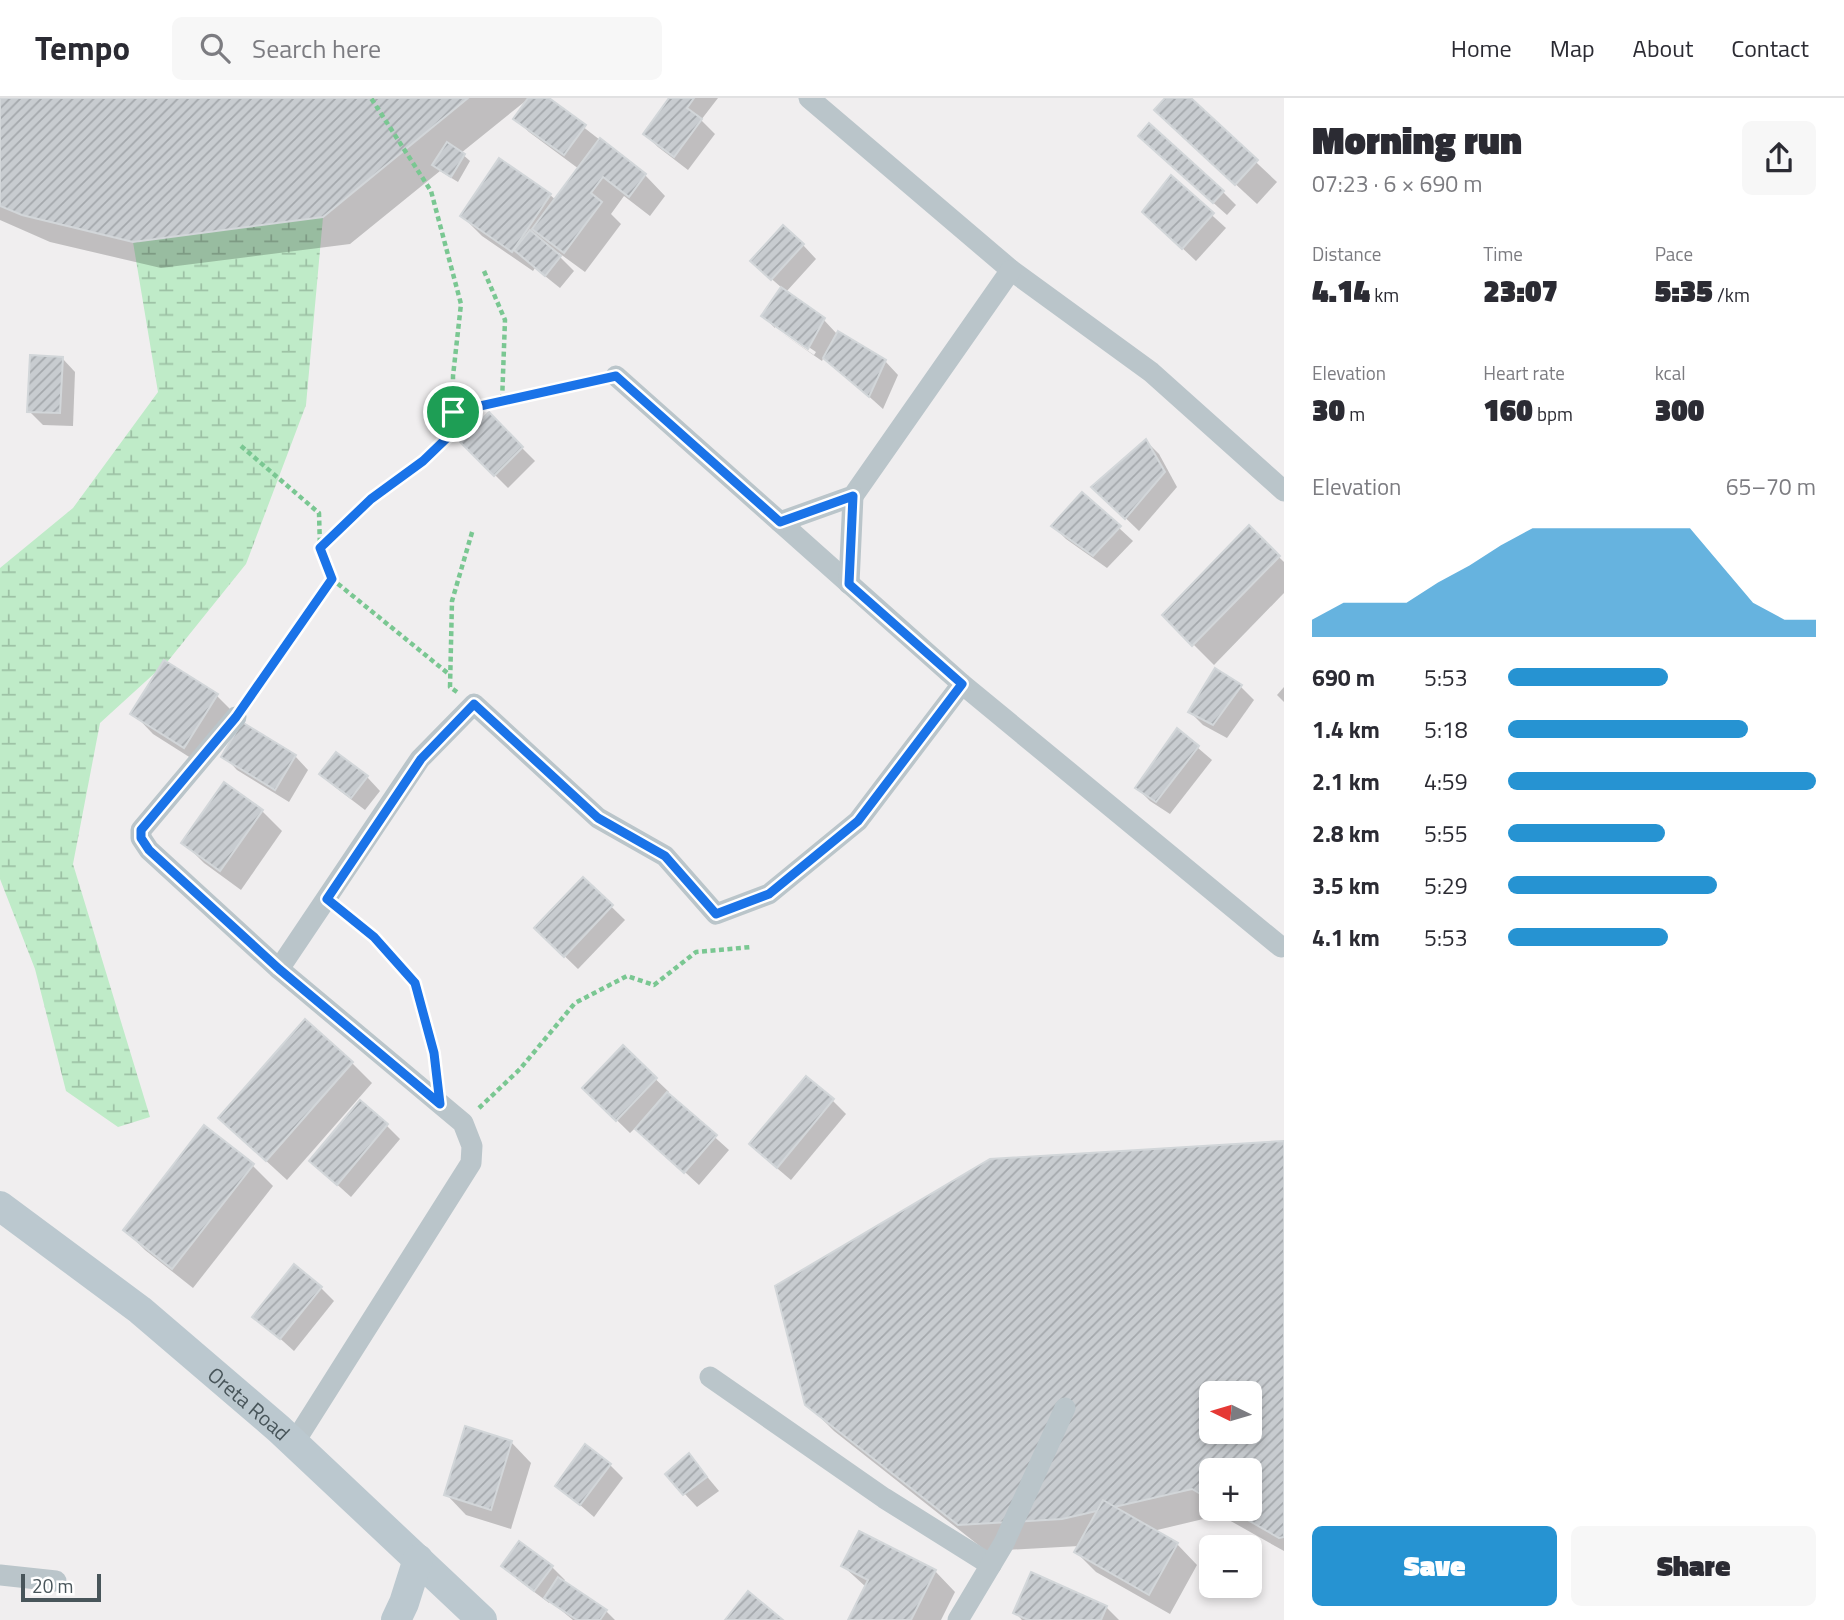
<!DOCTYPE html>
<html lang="en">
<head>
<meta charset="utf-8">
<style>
	:root { --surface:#fff; --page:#f7f7f7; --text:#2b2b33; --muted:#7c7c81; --line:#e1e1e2; --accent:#2693d2 }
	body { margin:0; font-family:"Titillium Web",sans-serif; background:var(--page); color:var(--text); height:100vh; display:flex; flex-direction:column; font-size:26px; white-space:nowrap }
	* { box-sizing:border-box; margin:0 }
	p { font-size:23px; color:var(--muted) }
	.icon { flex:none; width:38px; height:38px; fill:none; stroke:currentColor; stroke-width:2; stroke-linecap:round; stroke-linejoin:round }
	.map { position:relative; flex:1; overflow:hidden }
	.drawer { display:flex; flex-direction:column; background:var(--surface); width:560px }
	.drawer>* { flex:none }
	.needle { width:46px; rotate:275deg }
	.controls { position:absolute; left:1199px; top:1283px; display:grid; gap:14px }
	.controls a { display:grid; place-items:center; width:63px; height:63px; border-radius:10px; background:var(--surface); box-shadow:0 4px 10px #0003; font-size:35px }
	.scale { position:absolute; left:21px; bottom:18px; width:80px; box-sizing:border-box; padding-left:7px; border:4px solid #48555a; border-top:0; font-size:19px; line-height:24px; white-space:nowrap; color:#48555a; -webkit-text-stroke:5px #fff; paint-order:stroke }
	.pin { position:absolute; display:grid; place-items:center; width:60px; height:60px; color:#fff; margin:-30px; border:4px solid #fff; border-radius:50%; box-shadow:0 2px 7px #0007 }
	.round { display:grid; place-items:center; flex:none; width:74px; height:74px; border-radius:10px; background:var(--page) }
	.overview { display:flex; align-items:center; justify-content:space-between; height:119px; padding:0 28px }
	h1 { font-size:38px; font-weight:800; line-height:52px }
	.stats { display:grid; grid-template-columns:repeat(3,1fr); gap:10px; height:119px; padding:7px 28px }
	.stats div { display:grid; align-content:center }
	.stats b { font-size:30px; font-weight:800 }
	.stats small { font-size:19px; font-weight:400 }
	.stats p { font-size:19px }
	.chart { height:196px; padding:14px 28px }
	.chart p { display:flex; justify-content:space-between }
	.chart svg { width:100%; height:126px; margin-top:7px; fill:var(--accent); opacity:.7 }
	.action { display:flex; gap:14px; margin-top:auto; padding:14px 28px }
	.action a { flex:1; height:80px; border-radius:10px; background:var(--accent); color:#fff; font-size:28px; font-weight:800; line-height:80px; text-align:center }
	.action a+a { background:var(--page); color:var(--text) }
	ul { padding:0 28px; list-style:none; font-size:23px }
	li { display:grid; grid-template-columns:112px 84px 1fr; align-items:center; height:52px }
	li i { height:18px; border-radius:9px; background:var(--accent) }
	header { display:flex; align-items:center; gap:42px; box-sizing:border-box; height:98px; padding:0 35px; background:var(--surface); border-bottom:2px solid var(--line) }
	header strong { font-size:33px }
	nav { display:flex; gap:38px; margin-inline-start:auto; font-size:24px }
	.search { width:490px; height:63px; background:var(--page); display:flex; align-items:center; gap:18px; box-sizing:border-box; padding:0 24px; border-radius:10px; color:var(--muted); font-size:26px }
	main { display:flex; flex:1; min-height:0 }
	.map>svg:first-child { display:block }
</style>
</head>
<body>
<header>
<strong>Tempo</strong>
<div class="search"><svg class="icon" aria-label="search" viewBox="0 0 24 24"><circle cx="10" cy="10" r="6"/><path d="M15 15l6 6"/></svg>Search here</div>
<nav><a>Home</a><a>Map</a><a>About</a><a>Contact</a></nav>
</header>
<main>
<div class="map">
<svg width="1284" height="1522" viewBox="0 0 1284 1522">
	<defs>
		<pattern id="wetland-marsh" width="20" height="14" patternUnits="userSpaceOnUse" patternTransform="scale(1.75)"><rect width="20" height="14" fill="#bfebc8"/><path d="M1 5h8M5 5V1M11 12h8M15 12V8" fill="none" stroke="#9dc1a5"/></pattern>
		<pattern id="building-hatch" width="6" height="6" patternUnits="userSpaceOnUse" patternTransform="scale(1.75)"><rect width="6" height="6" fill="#c8ccd0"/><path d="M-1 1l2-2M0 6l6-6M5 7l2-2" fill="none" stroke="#a4a8ac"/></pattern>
	</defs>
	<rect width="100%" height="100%" fill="#f0eeef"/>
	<!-- wetland -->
	<path fill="url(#wetland-marsh)" d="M323,119L306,307L246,466L168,563L100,625L73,766L150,1019L118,1029L66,993L35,871L0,781V470L73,410L158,294L133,144Z"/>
	<!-- shadow -->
	<g fill="#0003" fill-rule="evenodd">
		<path d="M0,0H546L645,77L665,98L650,118L624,98L611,116L621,126L585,174L559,155L558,157L574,173L560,190L535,170L533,173L482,138L462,118L550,97L556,102L579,71L529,34L515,20L528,1L461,55L470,63L458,84L440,73L350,146L161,170L50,144L0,122Z"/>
		<path d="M671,0H718L701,22L715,36L688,72L658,49L645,36Z"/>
		<path d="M1167,0H1188L1277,84L1257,106L1177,32Z"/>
		<path d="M1153,51L1223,94L1236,107L1227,117Z"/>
		<path d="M1171,80L1226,130L1196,163L1158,127Z"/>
		<path d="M803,147L816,161L786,194L823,221L836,235L885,263L898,277L883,311L824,258L822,263L776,231L814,257L816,254L775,226V230L763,218L782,190L766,176Z"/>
		<path d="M62,260L75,274L73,328L43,327L29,313Z"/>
		<path d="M489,317L535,363L508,390L462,344Z"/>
		<path d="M1146,343L1159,356L1177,389L1139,433L1107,402Z"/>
		<path d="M1053,428L1119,430L1133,443L1107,470L1066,441Z"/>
		<path d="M1249,430L1284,464V495L1214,567L1164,517Z"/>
		<path d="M1241,589L1254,602L1227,640L1203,627L1190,614Z"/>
		<path d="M1284,589V604L1277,597Z"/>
		<path d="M217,598L237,618L205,669L153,636L133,615Z"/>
		<path d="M1177,632L1212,662L1170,716L1150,703L1137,690Z"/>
		<path d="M224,658H295L308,672L289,704L237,672Z"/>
		<path d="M321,676L367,679L380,693L365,712L335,689Z"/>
		<path d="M262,713L282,733L241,792L204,765L184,745Z"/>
		<path d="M583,781L625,822L578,871L550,844Z"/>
		<path d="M623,950L669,994L667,996L729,1052L699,1087L636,1029L630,1035L584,990Z"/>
		<path d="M352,965L372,985L287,1082L241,1040Z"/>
		<path d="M833,1003L846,1016L791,1082L765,1060Z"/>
		<path d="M386,1027L400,1041L351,1099L311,1063Z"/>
		<path d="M205,1030L253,1068L273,1088L193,1190L145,1152L125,1132Z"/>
		<path d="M1284,1044V1453L1220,1417L1153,1433L1177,1446L1197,1467L1170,1516L1096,1474L1076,1454L1079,1448L986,1453L834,1333L807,1306L990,1063ZM1211,1295H1250V1334H1211ZM1211,1372H1250V1410H1211Z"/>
		<path d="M321,1190L334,1203L294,1253L255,1218Z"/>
		<path d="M511,1344L531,1365L511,1431L466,1417L446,1396Z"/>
		<path d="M689,1357L719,1393L697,1409L684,1395Z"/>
		<path d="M610,1367L623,1380L594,1419L557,1387Z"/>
		<path d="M503,1468L552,1469L565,1482L563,1485L606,1513L615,1522H573L550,1503L549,1505L517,1481Z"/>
		<path d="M843,1468L935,1473L955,1494L941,1522H850L866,1489Z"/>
		<path d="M1106,1509L1119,1522H1022L1015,1514Z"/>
	</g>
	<!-- building -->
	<g fill="url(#building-hatch)" stroke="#d2d6d9" stroke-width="2" fill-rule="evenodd">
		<path d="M0,0H468L323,119L133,144L22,117L0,108Z"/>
		<path d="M528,0H549L586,27L564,57L513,21Z"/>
		<path d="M669,0H694L687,10L702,21L674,59L643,36Z"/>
		<path d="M1165,0H1191L1258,62L1235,87L1154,12Z"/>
		<path d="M1149,25L1224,93L1213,105L1138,38Z"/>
		<path d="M600,40L646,76L629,99L603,79L591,95L602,104L564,155L532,131Z"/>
		<path d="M447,44L465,56L451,79L432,67Z"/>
		<path d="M499,60L551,96L512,154L460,118Z"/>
		<path d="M1171,77L1214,115L1182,151L1142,114Z"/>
		<path d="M783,127L804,146L771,182L750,163Z"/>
		<path d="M530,132L561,158L545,178L514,152Z"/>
		<path d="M781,189L825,220L808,251L761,218Z"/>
		<path d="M838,233L886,262L869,299L823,260Z"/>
		<path d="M30,257L63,259L60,315L27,314Z"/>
		<path d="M489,314L523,349L494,378L460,344Z"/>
		<path d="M1146,341L1165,374L1125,421L1091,389Z"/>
		<path d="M1082,394L1121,428L1093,458L1051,428Z"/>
		<path d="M1249,427L1280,458L1192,548L1162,517Z"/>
		<path d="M164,562L218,596L184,650L130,616Z"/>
		<path d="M1215,570L1242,587L1213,627L1188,614Z"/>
		<path d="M242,624L296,657L275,692L221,659Z"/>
		<path d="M1177,630L1199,648L1156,704L1135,690Z"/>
		<path d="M336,654L368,678L351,700L319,676Z"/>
		<path d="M224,684L263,712L220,773L181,745Z"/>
		<path d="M583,779L613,807L564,859L534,830Z"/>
		<path d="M305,921L353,964L266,1063L218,1020Z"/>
		<path d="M623,947L657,980L616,1023L582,990Z"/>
		<path d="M806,978L834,1001L777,1070L749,1046Z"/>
		<path d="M667,994L717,1037L684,1075L635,1031Z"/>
		<path d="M360,1002L388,1026L337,1087L309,1063Z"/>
		<path d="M204,1027L254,1066L172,1171L123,1132Z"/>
		<path d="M1284,1043V1439L1279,1440L1227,1410H1250V1372H1211V1402L1192,1391L1062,1421L958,1427L805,1307L775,1188L990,1061ZM1211,1295H1250V1334H1211Z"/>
		<path d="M294,1166L322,1189L280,1241L252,1219Z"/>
		<path d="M465,1328L512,1343L491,1412L444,1397Z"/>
		<path d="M585,1346L611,1366L580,1407L555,1388Z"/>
		<path d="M689,1355L707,1379L683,1397L665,1376Z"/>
		<path d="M1103,1402L1178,1445L1149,1497L1074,1454Z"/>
		<path d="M859,1433L936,1472L911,1522H848L868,1482L841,1468Z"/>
		<path d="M519,1443L553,1468L534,1493L501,1468Z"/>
		<path d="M1031,1474L1107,1508L1101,1522H1028L1013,1515Z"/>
		<path d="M558,1479L607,1512L600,1522H577L544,1500Z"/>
		<path d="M748,1493L783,1522H725Z"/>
	</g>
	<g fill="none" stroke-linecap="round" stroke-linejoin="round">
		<!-- path -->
		<g stroke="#7ac792" stroke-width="4.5" stroke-dasharray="5 3.5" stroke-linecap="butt">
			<path d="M484,173L505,222L502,304"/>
			<path d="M453,314L596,283"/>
			<path d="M241,348L319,415L320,450L332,481L450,577"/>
			<path d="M320,450L371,401L423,363L453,334V278L461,206L431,93L371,0"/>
			<path d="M457,594L450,589L452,503L473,431"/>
			<path d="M249,600L332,481"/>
			<path d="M345,816L374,839L415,885L434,955L436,971"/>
			<path d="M479,1010L520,971L575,905L627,878L654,887L696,854L751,849"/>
		</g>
		<!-- street -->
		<g stroke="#bac5ca" stroke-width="21">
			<path d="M809,0L1011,172L1151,274L1284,393"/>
			<path d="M616,278L962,586L1281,849"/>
			<path d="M780,424L853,398L1011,172"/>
			<path d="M849,486L853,398"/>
			<path d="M236,619L141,732V740L149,752L279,871L463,1025L472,1048L471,1065L294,1345"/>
			<path d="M279,871L420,661L474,606L598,720L665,758L716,816L769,796L858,723L962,586"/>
			<path d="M710,1279L884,1400L991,1467"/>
			<path d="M0,1477L56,1483"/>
			<path d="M958,1522L1004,1445L1065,1310"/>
		</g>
		<!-- secondary -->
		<g stroke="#bbc8cf" stroke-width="30">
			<path id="s1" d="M0,1108L140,1212L279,1331L482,1522"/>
			<path d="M396,1522L404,1505L418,1461"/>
		</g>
	</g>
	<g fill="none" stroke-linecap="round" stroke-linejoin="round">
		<!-- route casing -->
		<g stroke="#fff" stroke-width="14">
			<path id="route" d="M616,278L780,424L853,398L849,486L962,586L858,723L769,796L716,816L665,758L598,720L474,606L421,661L327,801L374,839L415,885L434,955L440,1006L279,871L149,752L141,740V732L236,619L332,481L320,450L371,401L423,363L453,334V314Z"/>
		</g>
		<!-- route -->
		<use href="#route" stroke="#1a73e8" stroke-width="9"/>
	</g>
	<g text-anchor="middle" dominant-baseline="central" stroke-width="5" stroke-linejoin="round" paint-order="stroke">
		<!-- street labels -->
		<g font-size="21" fill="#48555a" stroke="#fff">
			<text stroke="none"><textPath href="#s1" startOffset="318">Oreta Road</textPath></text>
		</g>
	</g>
</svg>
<div class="controls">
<a><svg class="needle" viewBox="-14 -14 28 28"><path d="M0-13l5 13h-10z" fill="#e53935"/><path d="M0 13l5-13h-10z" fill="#7c7c81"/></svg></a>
<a>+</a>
<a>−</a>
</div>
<div class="scale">20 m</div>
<div class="pin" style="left:453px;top:314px;background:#1e9e55"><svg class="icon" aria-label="arrive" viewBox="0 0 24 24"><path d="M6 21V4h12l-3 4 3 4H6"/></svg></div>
</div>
<section class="drawer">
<div class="overview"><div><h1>Morning run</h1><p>07:23 · 6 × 690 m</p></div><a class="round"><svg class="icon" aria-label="share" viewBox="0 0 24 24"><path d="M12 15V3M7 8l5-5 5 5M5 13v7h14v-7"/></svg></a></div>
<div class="stats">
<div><p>Distance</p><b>4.14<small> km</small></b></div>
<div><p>Time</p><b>23:07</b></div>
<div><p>Pace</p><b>5:35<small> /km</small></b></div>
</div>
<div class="stats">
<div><p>Elevation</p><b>30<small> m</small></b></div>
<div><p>Heart rate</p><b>160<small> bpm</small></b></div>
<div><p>kcal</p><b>300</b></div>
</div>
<div class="chart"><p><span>Elevation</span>65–70 m</p>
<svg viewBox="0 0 160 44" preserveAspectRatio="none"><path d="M0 44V38L10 32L20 32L30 32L40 25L50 19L60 12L70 6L80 6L90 6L100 6L110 6L120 6L130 19L140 32L150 38L160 38V44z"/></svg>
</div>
<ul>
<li><b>690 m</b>5:53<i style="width:52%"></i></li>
<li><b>1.4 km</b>5:18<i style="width:78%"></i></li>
<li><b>2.1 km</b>4:59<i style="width:100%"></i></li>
<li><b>2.8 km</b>5:55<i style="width:51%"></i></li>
<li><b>3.5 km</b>5:29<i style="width:68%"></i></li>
<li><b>4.1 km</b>5:53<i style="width:52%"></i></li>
</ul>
<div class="action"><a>Save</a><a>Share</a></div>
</section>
</main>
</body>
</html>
